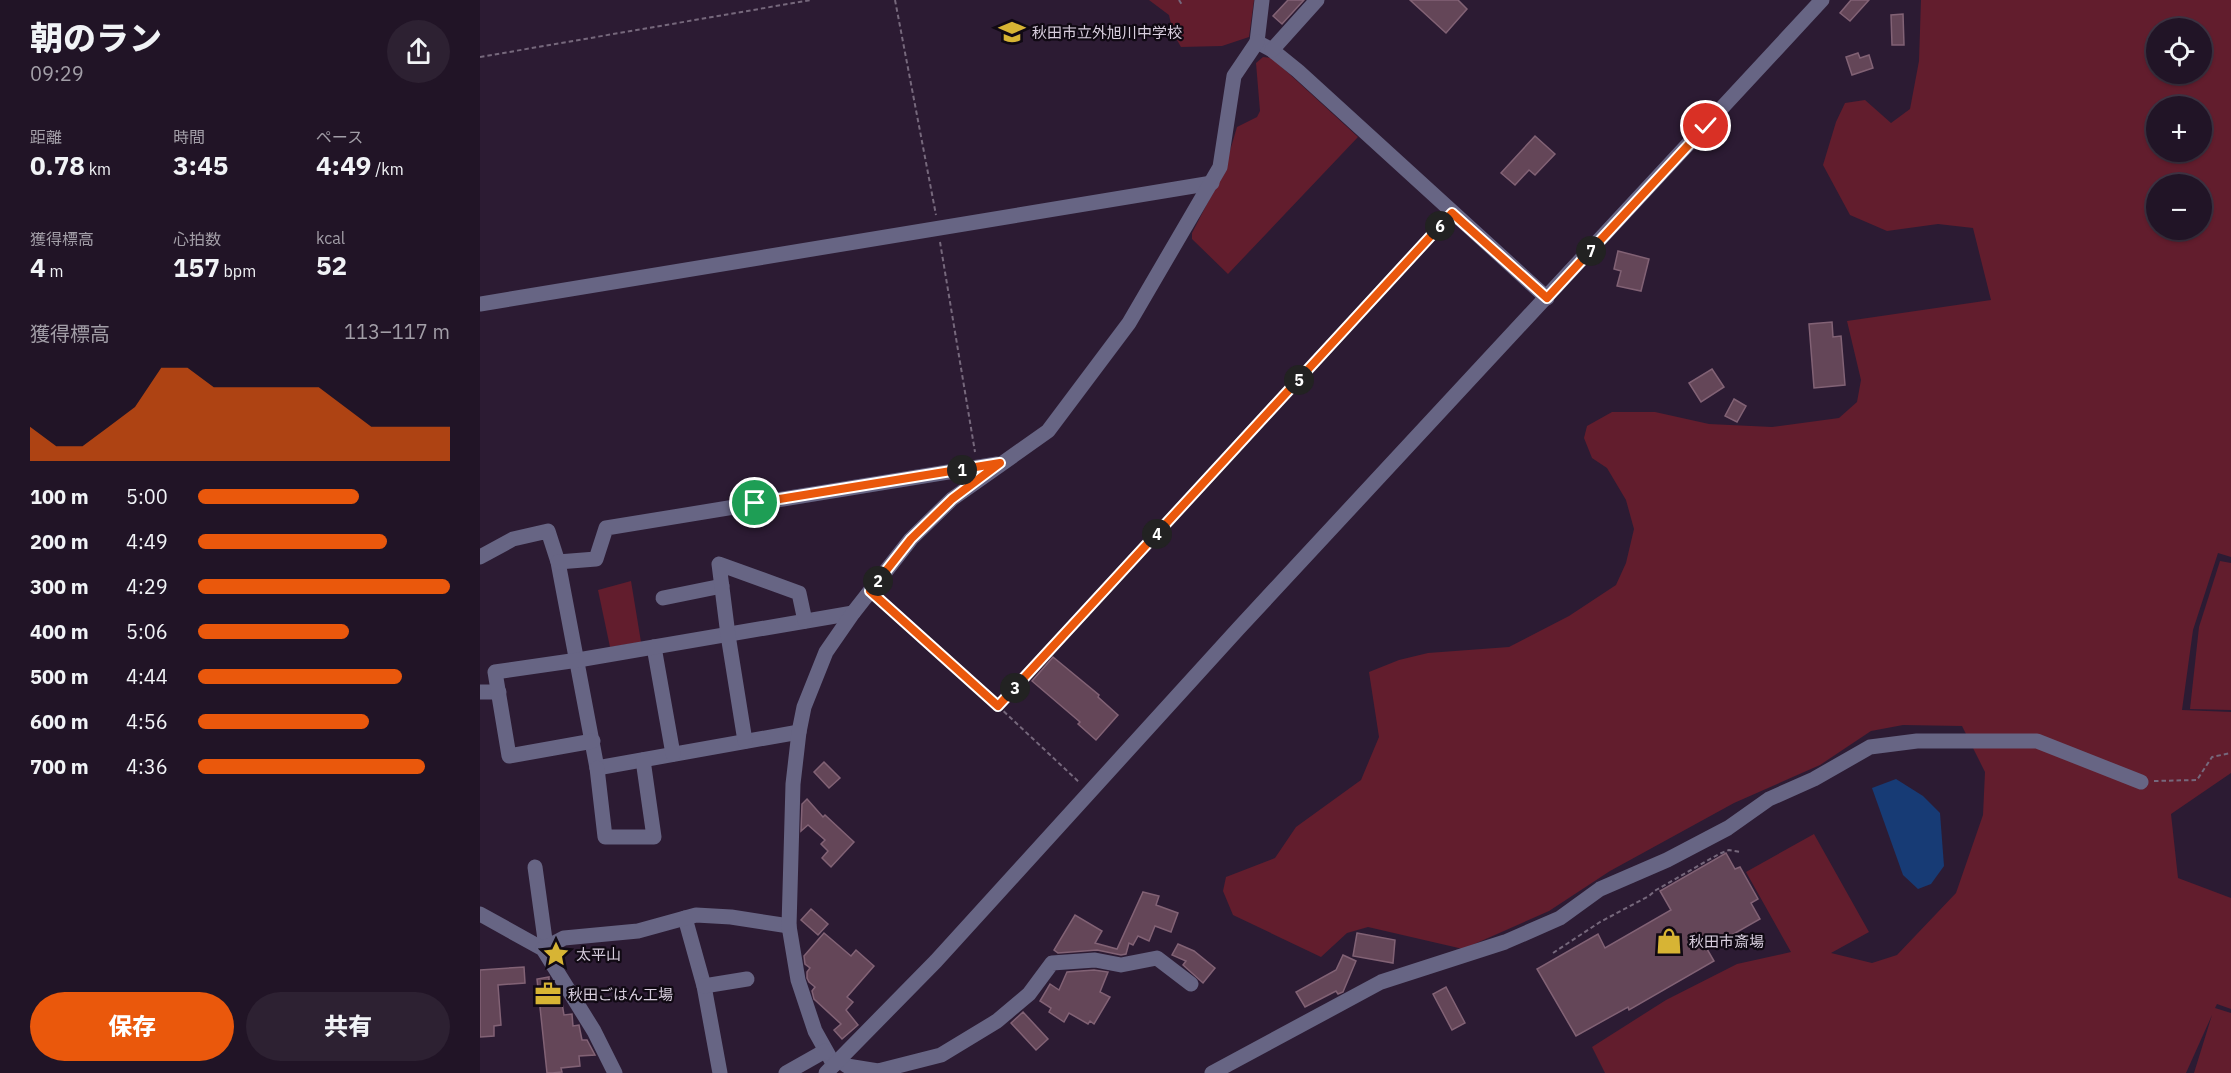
<!DOCTYPE html>
<html lang="ja">
<head>
<meta charset="utf-8">
<style>
	:root { --surface:#211426; --page:#2d2132; --text:#f1f3f6; --muted:#a29ea7; --line:#3e3343; --accent:#ea580c }
	body { margin:0; font-family:"IBM Plex Sans","Noto Sans JP",sans-serif; background:var(--page); color:var(--text); height:100vh; display:flex; flex-direction:column; font-size:22px; white-space:nowrap }
	* { box-sizing:border-box; margin:0 }
	p { font-size:20px; color:var(--muted) }
	.icon { flex:none; width:33px; height:33px; fill:none; stroke:currentColor; stroke-width:2; stroke-linecap:round; stroke-linejoin:round }
	.map { position:relative; flex:1; overflow:hidden }
	.details { display:flex; flex-direction:column; background:var(--surface); width:480px }
	.details>* { flex:none }
	.fabs { position:absolute; left:1666px; top:18px; display:grid; gap:12px }
	.fabs a { display:grid; place-items:center; width:66px; height:66px; border-radius:50%; background:var(--surface); box-shadow:0 2px 4px #0004,0 0 0 2px var(--line); font-size:30px }
	.pin { position:absolute; display:grid; place-items:center; width:51px; height:51px; color:#fff; margin:-26px; border:3px solid #fff; border-radius:50%; box-shadow:0 2px 6px #0007 }
	.km { position:absolute; width:30px; height:30px; margin:-15px; border-radius:50%; background:#222; color:#fff; font-size:16px; line-height:30px; text-align:center }
	.round { display:grid; place-items:center; flex:none; width:63px; height:63px; border-radius:32px; background:var(--page) }
	.overview { display:flex; align-items:center; justify-content:space-between; height:102px; padding:0 30px }
	h1 { font-size:33px; font-weight:800; line-height:45px }
	.stats { display:grid; grid-template-columns:repeat(3,1fr); gap:9px; height:102px; padding:6px 30px }
	.stats div { display:grid; align-content:center }
	.stats b { font-size:26px; font-weight:800 }
	.stats small { font-size:16px; font-weight:400 }
	.stats p { font-size:16px }
	.chart { height:168px; padding:12px 30px }
	.chart p { display:flex; justify-content:space-between }
	.chart svg { width:100%; height:108px; margin-top:6px; fill:var(--accent); opacity:.7 }
	.cta { display:flex; gap:12px; margin-top:auto; padding:12px 30px }
	.cta a { flex:1; height:69px; border-radius:36px; background:var(--accent); color:#fff; font-size:24px; font-weight:800; line-height:69px; text-align:center }
	.cta a+a { background:var(--page); color:var(--text) }
	ul { padding:0 30px; list-style:none; font-size:20px }
	li { display:grid; grid-template-columns:96px 72px 1fr; align-items:center; height:45px }
	li i { height:15px; border-radius:8px; background:var(--accent) }
	main { display:flex; flex:1; min-height:0 }
	.map>svg:first-child { display:block }
</style>
</head>
<body>
<main>
<section class="details">
<div class="overview"><div><h1>朝のラン</h1><p>09:29</p></div><a class="round"><svg class="icon" aria-label="share" viewBox="0 0 24 24"><path d="M12 15V3M7 8l5-5 5 5M5 13v7h14v-7"/></svg></a></div>
<div class="stats">
<div><p>距離</p><b>0.78<small> km</small></b></div>
<div><p>時間</p><b>3:45</b></div>
<div><p>ペース</p><b>4:49<small> /km</small></b></div>
</div>
<div class="stats">
<div><p>獲得標高</p><b>4<small> m</small></b></div>
<div><p>心拍数</p><b>157<small> bpm</small></b></div>
<div><p>kcal</p><b>52</b></div>
</div>
<div class="chart"><p><span>獲得標高</span>113–117 m</p>
<svg viewBox="0 0 160 44" preserveAspectRatio="none"><path d="M0 44V30L10 38L20 38L30 30L40 22L50 6L60 6L70 14L80 14L90 14L100 14L110 14L120 22L130 30L140 30L150 30L160 30V44z"/></svg>
</div>
<ul>
<li><b>100 m</b>5:00<i style="width:64%"></i></li>
<li><b>200 m</b>4:49<i style="width:75%"></i></li>
<li><b>300 m</b>4:29<i style="width:100%"></i></li>
<li><b>400 m</b>5:06<i style="width:60%"></i></li>
<li><b>500 m</b>4:44<i style="width:81%"></i></li>
<li><b>600 m</b>4:56<i style="width:68%"></i></li>
<li><b>700 m</b>4:36<i style="width:90%"></i></li>
</ul>
<div class="cta"><a>保存</a><a>共有</a></div>
</section>
<div class="map">
<svg width="1751" height="1073" viewBox="0 0 1751 1073">
	<rect width="100%" height="100%" fill="#2c1b33"/>
	<!-- green -->
	<g fill="#621d2d" fill-rule="evenodd">
		<path d="M669,0H774L769,37L742,46L701,47L693,33L689,15Z"/>
		<path d="M1441,0H1751V557L1738,553L1713,630L1702,710L1751,712V773L1691,814L1698,878L1751,898V1009L1737,1004L1735,1008L1751,1013V1073H1714L1732,1015L1706,1073H1125L1112,1047L1186,1000L1257,964L1311,952L1266,872L1334,834L1389,932L1351,953L1392,963L1417,955L1476,893L1503,815L1505,772L1482,726L1423,725L1391,731L1340,765L1254,803L1130,871L1069,911L983,949L888,927L867,933L841,957L753,915L743,891L746,877L795,858L816,827L881,780L899,737L889,672L919,660L948,653L1029,647L1089,616L1136,585L1146,563L1154,529L1146,500L1127,468L1112,458L1104,438L1107,426L1132,412H1175L1229,424L1292,427L1359,418L1377,402L1381,380L1367,321L1511,300L1493,228L1458,224L1407,231L1370,215L1343,165L1356,122L1365,103L1385,100L1411,123L1430,109L1439,61ZM1677,28H1722V74H1677ZM1677,106H1722V152H1677ZM1677,184H1722V230H1677Z"/>
		<path d="M783,57L792,58L878,137L748,274L712,239V233L744,171L757,127L777,117L780,111L776,63Z"/>
		<path d="M1740,561L1751,563V710L1710,709L1719,627Z"/>
		<path d="M151,581L161,642L130,647L118,590Z"/>
	</g>
	<!-- water -->
	<path fill="#173b75" d="M1416,779L1443,796L1460,813L1464,866L1451,884L1438,889L1423,875L1392,788Z"/>
	<!-- building -->
	<g fill="#644658" stroke="#826275" stroke-width="1.5">
		<path d="M808,0H824L802,24L793,16Z"/>
		<path d="M930,0H978L987,9L966,33Z"/>
		<path d="M1371,0H1389L1370,21L1360,13Z"/>
		<path d="M1423,14L1424,45H1412L1411,15Z"/>
		<path d="M1378,53L1380,58L1389,55L1393,68L1372,75L1366,57Z"/>
		<path d="M1055,136L1075,154L1055,175L1049,170L1035,185L1021,173Z"/>
		<path d="M1138,251L1169,259L1161,291L1137,286L1141,271L1134,269Z"/>
		<path d="M1352,322L1353,337L1361,336L1365,385L1334,388L1329,324Z"/>
		<path d="M1232,369L1244,387L1221,402L1209,383Z"/>
		<path d="M1254,399L1266,406L1257,422L1245,416Z"/>
		<path d="M573,657L619,695L618,697L638,715L616,740L598,724L600,722L552,681Z"/>
		<path d="M344,762L360,778L349,788L334,772Z"/>
		<path d="M327,799L343,817L345,815L374,842L351,867L342,858L348,851L341,844L345,840L328,825L321,831L322,804Z"/>
		<path d="M1246,853L1255,869L1260,867L1278,899L1271,903L1280,919L1227,949L1234,961L1149,1010L1148,1007L1096,1036L1057,969L1118,934L1125,948L1191,910L1180,891Z"/>
		<path d="M663,892L679,896L676,905L698,913L691,932L675,926L669,941L658,936L653,945L649,943L646,954L641,955L617,950L578,953L574,950L595,915L622,931L615,943L637,949Z"/>
		<path d="M331,909L348,924L338,935L321,920Z"/>
		<path d="M344,933L371,956L376,950L394,966L367,997L373,1002L366,1010L378,1025L362,1039L354,1030L361,1024L334,999L332,991L335,987L329,982L327,978V972L330,968L325,964L324,956Z"/>
		<path d="M877,933L915,940L913,963L873,956Z"/>
		<path d="M698,944L714,951L735,968L723,983L703,965L706,961L692,955Z"/>
		<path d="M863,955L876,961L863,992L858,994L856,991L825,1007L816,992L856,970Z"/>
		<path d="M44,967L45,983L18,985L21,1025L14,1026V1036L0,1037V970Z"/>
		<path d="M614,970L628,972L620,992L630,997L614,1024L610,1021L608,1024L589,1013L584,1022L569,1012L571,1008L560,1001L570,984L579,990L587,972Z"/>
		<path d="M69,977V985H74L77,990L78,1003H82L84,1015L92,1014L93,1026L99,1025L102,1040H107L115,1055L99,1056L100,1066L81,1068L82,1072L72,1073H67L57,979Z"/>
		<path d="M966,987L985,1023L972,1030L953,994Z"/>
		<path d="M543,1012L568,1039L556,1050L531,1023Z"/>
	</g>
	<g fill="none" stroke-linecap="round" stroke-linejoin="round">
		<!-- path -->
		<g stroke="#76687c" stroke-width="2" stroke-dasharray="4.5 3" stroke-linecap="butt">
			<path d="M415,0L456,215"/>
			<path d="M699,0L702,5"/>
			<path d="M0,57L331,0"/>
			<path d="M460,242L495,452"/>
			<path d="M401,601L518,706L600,783"/>
			<path d="M518,706L962,224"/>
			<path d="M1674,781L1717,780L1732,757L1751,753"/>
			<path d="M1073,953L1120,922L1169,896L1176,890L1239,854L1249,850L1261,852"/>
		</g>
		<!-- minor -->
		<g stroke="#676584" stroke-width="15">
			<path d="M782,0L777,42L792,50L818,71L1067,298"/>
			<path d="M792,50L837,0"/>
			<path d="M0,304L732,183"/>
			<path d="M0,557L33,539L68,531L78,562L117,768L319,732"/>
			<path d="M78,562L116,559L126,528L517,464"/>
			<path d="M183,598L242,586"/>
			<path d="M174,647L193,754"/>
			<path d="M0,692H19"/>
			<path d="M113,741L29,756L15,672L98,660L373,613"/>
			<path d="M265,741L248,635L239,564L319,593L325,621"/>
			<path d="M117,768L125,837H174L163,760"/>
			<path d="M55,867L66,947"/>
			<path d="M0,914L63,949L114,1031L135,1073"/>
			<path d="M205,918L224,986L240,1073"/>
			<path d="M63,949L84,938L158,931L216,915L251,917L309,926"/>
			<path d="M224,986L267,979"/>
			<path d="M359,1060L367,1066L398,1071L461,1055L517,1021L549,994L572,963L615,960L641,965L677,958L711,984"/>
			<path d="M354,1065L335,1031L318,980L309,926L313,784L319,732L324,707L346,652L373,613L431,539L472,499L568,431L649,323L740,167L754,76L777,42"/>
			<path d="M306,1073L345,1051"/>
			<path d="M346,1073L456,961L758,629L1342,0"/>
			<path d="M732,1073L901,982L1025,942L1080,918L1120,889L1187,860L1248,828L1289,799L1334,779L1390,747L1437,741H1557L1661,782"/>
		</g>
	</g>
	<g fill="none" stroke-linecap="round" stroke-linejoin="round">
		<!-- route casing -->
		<g stroke="#fff" stroke-width="12">
			<path id="route" d="M275,503L520,463L472,499L431,539L390,591L518,706L972,213L1067,298L1226,126"/>
		</g>
		<!-- route -->
		<use href="#route" stroke="#ea580c" stroke-width="8"/>
	</g>
	<!-- icons -->
	<defs>
		<g id="school-bare" transform="scale(2.07)"><path d="M0-5L7-2L0 1L-7-2ZM-4 1L0 2.5L4 1V4Q0 6-4 4Z" fill="#d7b434" stroke="#100913" stroke-width="2.5" paint-order="stroke"/></g>
		<g id="shop-bare" transform="scale(2.07)"><path d="M-5-2.5h2.3a2.7 3.5 0 0 1 5.4 0H5L5.5 6h-11ZM-1.5-2.5h3a1.5 2.3 0 0 0-3 0Z" fill="#d7b434" stroke="#100913" stroke-width="2.5" paint-order="stroke"/></g>
		<g id="sight-bare" transform="scale(2.07)"><path d="M0-6L1.8-2.2L6-1.7L2.9 1.2L3.7 5.4L0 3.3L-3.7 5.4L-2.9 1.2L-6-1.7L-1.8-2.2Z" fill="#d7b434" stroke="#100913" stroke-width="2.5" paint-order="stroke"/></g>
		<g id="office-bare" transform="scale(2.07)"><path d="M-6-3h4V-5.5h4V-3h4V5H-6ZM-1-4.5V-3h2v-1.5ZM-6 0V1H6V0Z" fill="#d7b434" stroke="#100913" stroke-width="2.5" paint-order="stroke"/></g>
	</defs>
	<g fill-rule="evenodd">
		<use href="#school-bare" x="532" y="32"/>
		<use href="#shop-bare" x="1189" y="941"/>
		<use href="#sight-bare" x="76" y="954"/>
		<use href="#office-bare" x="68" y="994"/>
	</g>
	<g text-anchor="middle" dominant-baseline="central" stroke-width="4.5" stroke-linejoin="round" paint-order="stroke">
		<!-- poi labels -->
		<g font-size="15" fill="#d8cede" stroke="#100913" text-anchor="start">
			<text x="552" y="32">秋田市立外旭川中学校</text>
			<text x="1209" y="941">秋田市斎場</text>
			<text x="96" y="954">太平山</text>
			<text x="88" y="994">秋田ごはん工場</text>
		</g>
	</g>
</svg>
<div class="fabs">
<a><svg class="icon" aria-label="locate" viewBox="0 0 24 24"><circle cx="12" cy="12" r="6"/><path d="M12 2v4M12 18v4M2 12h4M18 12h4"/></svg></a>
<a>+</a>
<a>−</a>
</div>
<div class="pin" style="left:275px;top:503px;background:#1e9e55"><svg class="icon" aria-label="arrive" viewBox="0 0 24 24"><path d="M6 21V4h12l-3 4 3 4H6"/></svg></div>
<div class="pin" style="left:1226px;top:126px;background:#d93025"><svg class="icon" aria-label="check" viewBox="0 0 24 24"><path d="M5 12l5 5 9-10"/></svg></div>
<b class="km" style="left:482px;top:470px">1</b>
<b class="km" style="left:398px;top:581px">2</b>
<b class="km" style="left:535px;top:688px">3</b>
<b class="km" style="left:677px;top:534px">4</b>
<b class="km" style="left:819px;top:380px">5</b>
<b class="km" style="left:960px;top:226px">6</b>
<b class="km" style="left:1111px;top:251px">7</b>
</div>
</main>
</body>
</html>
